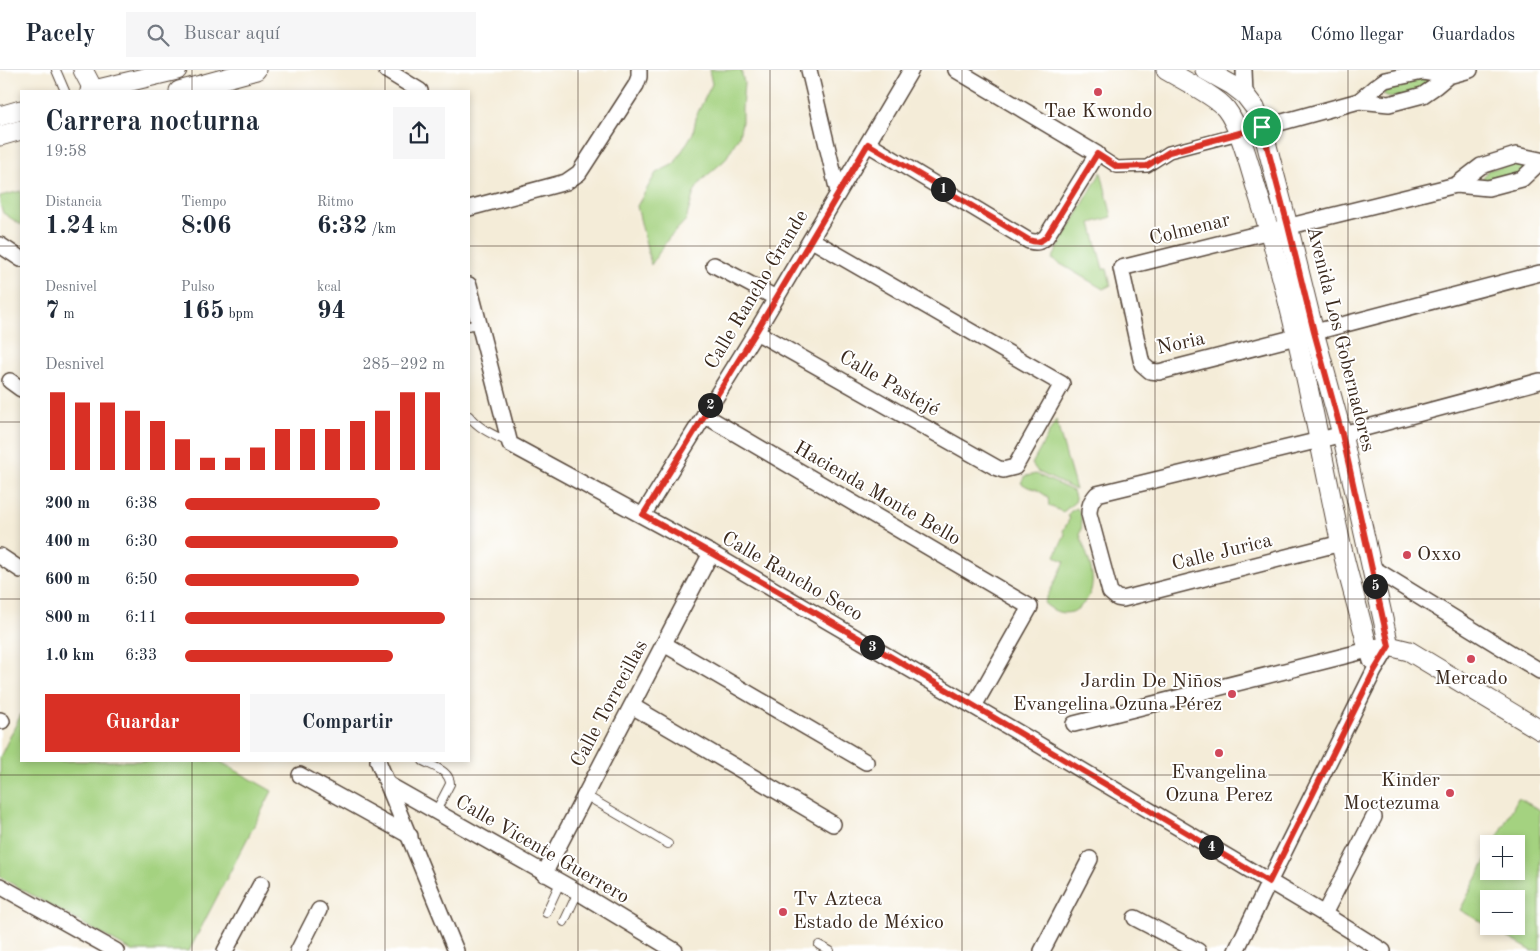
<!DOCTYPE html>
<html lang="es">
<head>
<meta charset="utf-8">
<style>
	:root { --surface:#fff; --page:#f6f6f7; --text:#1f2937; --muted:#747a83; --line:#e0e1e3; --accent:#d93025 }
	body { margin:0; font-family:"Old Standard TT",serif; background:var(--page); color:var(--text); height:100vh; display:flex; flex-direction:column; font-size:19px; white-space:nowrap }
	* { box-sizing:border-box; margin:0 }
	p { font-size:16px; color:var(--muted) }
	.icon { flex:none; width:28px; height:28px; fill:none; stroke:currentColor; stroke-width:2; stroke-linecap:round; stroke-linejoin:round }
	.map { position:relative; flex:1; overflow:hidden }
	.side { position:absolute; left:20px; top:20px; width:450px; height:672px; display:flex; flex-direction:column; background:var(--surface); border-radius:0px; box-shadow:0 2px 8px #0003 }
	.side>* { flex:none }
	.buttons { position:absolute; left:1480px; top:765px; display:grid; gap:10px }
	.buttons a { display:grid; place-items:center; width:45px; height:45px; border-radius:0px; background:var(--surface); box-shadow:0 2px 8px #0003; font-size:25px }
	.pin { position:absolute; display:grid; place-items:center; width:42px; height:42px; color:#fff; margin:-21px; border:2px solid #fff; border-radius:50%; box-shadow:0 1px 5px #0007 }
	.km { position:absolute; width:25px; height:25px; margin:-12px; border-radius:50%; background:#222; color:#fff; font-size:14px; line-height:25px; text-align:center }
	.round { display:grid; place-items:center; flex:none; width:52px; height:52px; border-radius:0px; background:var(--page) }
	.overview { display:flex; align-items:center; justify-content:space-between; height:85px; padding:0 25px }
	h1 { font-size:28px; font-weight:600; line-height:38px }
	.figures { display:grid; grid-template-columns:repeat(3,1fr); gap:8px; height:85px; padding:5px 25px }
	.figures div { display:grid; align-content:center }
	.figures b { font-size:25px; font-weight:600 }
	.figures small { font-size:14px; font-weight:400 }
	.figures p { font-size:14px }
	.chart { height:140px; padding:10px 25px }
	.chart p { display:flex; justify-content:space-between }
	.chart svg { width:100%; height:90px; margin-top:5px; stroke:var(--accent); stroke-width:6 }
	.button { display:flex; gap:10px; margin-top:auto; padding:10px 25px }
	.button a { flex:1; height:58px; border-radius:0px; background:var(--accent); color:#fff; font-size:20px; font-weight:600; line-height:58px; text-align:center }
	.button a+a { background:var(--page); color:var(--text) }
	ul { padding:0 25px; list-style:none; font-size:16px }
	li { display:grid; grid-template-columns:80px 60px 1fr; align-items:center; height:38px }
	li i { height:12px; border-radius:6px; background:var(--accent) }
	header { display:flex; align-items:center; gap:30px; box-sizing:border-box; height:70px; padding:0 25px; background:var(--surface); border-bottom:1px solid var(--line) }
	header strong { font-size:24px }
	nav { display:flex; gap:28px; margin-inline-start:auto; font-size:18px }
	.search { width:350px; height:45px; background:var(--page); display:flex; align-items:center; gap:12px; box-sizing:border-box; padding:0 18px; border-radius:0px; color:var(--muted); font-size:19px }
	.map>svg:first-child { display:block }
</style>
</head>
<body>
<header>
<strong>Pacely</strong>
<div class="search"><svg class="icon" aria-label="search" viewBox="0 0 24 24"><circle cx="10" cy="10" r="6"/><path d="M15 15l6 6"/></svg>Buscar aquí</div>
<nav><a>Mapa</a><a>Cómo llegar</a><a>Guardados</a></nav>
</header>
<div class="map">
<svg width="1540" height="881" viewBox="0 0 1540 881">
	<rect width="100%" height="100%" fill="#fff"/>
	<filter id="ink" filterUnits="userSpaceOnUse"><feTurbulence type="fractalNoise" baseFrequency=".02" numOctaves="2"/><feDisplacementMap in="SourceGraphic" scale="10" xChannelSelector="R" yChannelSelector="G"/><feConvolveMatrix kernelMatrix="1 2 1 2 8 2 1 2 1" color-interpolation-filters="sRGB"/></filter>
	<filter id="wash" filterUnits="userSpaceOnUse"><feTurbulence type="fractalNoise" baseFrequency=".0096" numOctaves="4" result="noise"/><feDisplacementMap in="SourceGraphic" scale="20" xChannelSelector="R" yChannelSelector="G"/><feGaussianBlur stdDeviation="1.12" result="paint"/><feColorMatrix in="noise" values="0 0 0 0 0 0 0 0 0 0 0 0 0 0 0 0 0 1.4 0 .05"/><feComposite in="paint" operator="in"/></filter>
	<g filter="url(#wash)">
		<rect width="100%" height="100%" fill="#f4ecd8"/>
		<!-- green -->
		<g fill="#a4d280" stroke="#707e4f" fill-rule="evenodd">
			<path d="M709,0H741L744,13L742,39V52L739,66L725,90L702,110L694,122L686,150L668,169L651,195L637,136L656,103L674,94L693,63L697,44L712,14Z"/>
			<path d="M1423,8L1432,12L1424,21L1391,28L1383,24L1390,16Z"/>
			<path d="M1522,92L1530,97L1522,105L1490,113L1482,109L1488,100Z"/>
			<path d="M1101,102L1112,147L1091,153L1103,199H1107L1111,215L1103,219L1052,189Z"/>
			<path d="M21,121V155L3,143L0,134V126Z"/>
			<path d="M1056,350L1076,420L1038,402L1032,394Z"/>
			<path d="M1036,404L1073,421L1076,431L1063,442L1049,436L1048,427L1036,419L1028,417L1021,413L1025,406Z"/>
			<path d="M1077,438C1082,445 1083,455 1080,464C1086,486 1102,512 1084,533C1080,537 1077,540 1072,542C1060,545 1052,540 1044,533L1065,492L1055,486L1065,464L1063,461L1070,448L1067,446L1071,441Z"/>
			<path d="M21,644V691H219L272,721L189,881H132L0,807V687Z"/>
			<path d="M1518,728L1540,740V881H1532L1460,840L1489,785V801H1516V774H1494ZM1489,829H1516V856H1489Z"/>
		</g>
	</g>
	<g filter="url(#ink)">
		<g fill="none" stroke-linecap="round" stroke-linejoin="round">
			<!-- service casing -->
			<g stroke="#57473a" stroke-width="10">
				<g id="service">
					<path d="M56,0L65,21"/>
					<path d="M469,256L479,253"/>
					<path d="M469,346C479,359 494,365 508,372"/>
					<path d="M423,691C434,697 450,701 450,714L436,741"/>
					<path d="M585,725L668,774"/>
					<path d="M546,843L560,813"/>
					<path d="M564,852L578,822"/>
					<path d="M819,875L830,881"/>
				</g>
			</g>
			<!-- pedestrian casing -->
			<g stroke="#57473a" stroke-width="14">
				<path id="pedestrian" d="M1097,84L1117,97L1147,96L1169,82L1239,64"/>
			</g>
			<!-- minor casing -->
			<g stroke="#57473a" stroke-width="18">
				<g id="minor">
					<path d="M386,0L420,21"/>
					<path d="M809,0L838,122"/>
					<path d="M1244,0L1245,25"/>
					<path d="M1359,31L1374,18L1385,10L1423,2L1448,6"/>
					<path d="M1239,64L1359,31L1389,34L1423,25L1436,16L1448,6L1470,0"/>
					<path d="M868,74L1029,171C1037,173 1040,172 1046,167L1097,84L956,0"/>
					<path d="M1540,92L1522,109L1488,118L1456,115L1121,198L1142,294L1150,301L1159,302L1296,267L1540,203"/>
					<path d="M1456,115L1481,96L1516,85L1540,90"/>
					<path d="M469,138L566,112L579,103L636,15L639,7V0"/>
					<path d="M0,175L21,189"/>
					<path d="M714,195L776,228"/>
					<path d="M469,215L510,374L711,483L1031,670L1324,844L1383,881"/>
					<path d="M756,262L997,398L1003,400L1015,397L1062,314L812,170"/>
					<path d="M10,311L21,319"/>
					<path d="M704,345L1030,537L974,636"/>
					<path d="M643,445L756,262L911,0"/>
					<path d="M1341,473L1123,529L1117,528L1110,522L1089,444C1089,435 1091,431 1097,424L1320,370L1540,311"/>
					<path d="M0,486L21,500"/>
					<path d="M1371,497L1540,601"/>
					<path d="M664,574L866,692"/>
					<path d="M632,636L833,754"/>
					<path d="M0,650L2,651"/>
					<path d="M1074,654L1368,580L1371,591"/>
					<path d="M378,691L456,881"/>
					<path d="M300,705L410,766"/>
					<path d="M389,715L578,822L675,881"/>
					<path d="M544,804L711,483"/>
					<path d="M0,816L116,881"/>
					<path d="M1324,844L1374,747"/>
					<path d="M1135,848L1198,881"/>
					<path d="M225,881L261,814"/>
					<path d="M298,881L319,840"/>
					<path d="M1042,881L1090,789"/>
					<path d="M1236,881L1269,812L1374,601L1389,576"/>
				</g>
			</g>
			<!-- tertiary casing -->
			<g stroke="#57473a" stroke-width="21">
				<g id="tertiary">
					<path d="M83,0L94,21"/>
					<path d="M1166,0C1181,9 1216,26 1226,39C1241,58 1251,103 1259,127C1294,239 1316,355 1340,470C1348,507 1360,543 1368,580L1389,576L1409,581L1540,660"/>
					<path d="M1205,0L1232,15L1245,25L1255,38L1262,57L1288,156L1314,262L1342,364L1389,576"/>
					<path d="M90,21L177,0"/>
					<path d="M179,21L256,0"/>
					<path d="M0,46L21,40"/>
					<path d="M0,66L21,60"/>
				</g>
			</g>
			<!-- service -->
			<use href="#service" stroke="#fff" stroke-width="8"/>
			<!-- pedestrian -->
			<use href="#pedestrian" stroke="#fff" stroke-width="11"/>
			<!-- minor -->
			<use href="#minor" stroke="#fff" stroke-width="15"/>
			<!-- tertiary -->
			<use href="#tertiary" stroke="#fff" stroke-width="19"/>
		</g>
	</g>
	<g fill="none" stroke-linecap="round" stroke-linejoin="round" filter="url(#ink)">
		<!-- route casing -->
		<g stroke="#fff" stroke-width="10">
			<path id="route" d="M1262,57L1288,156L1314,262L1342,364L1389,576L1374,601L1269,812C1061,688 854,562 643,445L756,262L868,74L1029,170C1037,173 1040,172 1046,167L1097,84L1117,97L1147,96L1169,82Z"/>
		</g>
		<!-- route -->
		<use href="#route" stroke="#d93025" stroke-width="6"/>
	</g>
	<!-- grid -->
	<path fill="none" stroke="#3b2a1e" stroke-width="1" stroke-opacity="0.55" d="M192,0V21M385,0V21M578,0V881M770,0V881M962,0V881M1155,0V881M1348,0V881M0,176H21M469,176H1540M0,352H21M469,352H1540M0,529H21M469,529H1540M192,691V881M385,691V881M0,705H1540"/>
	<!-- markers -->
	<g fill="#d1495b" stroke="#fff" stroke-width="2">
		<circle cx="1098" cy="22" r="5"/>
		<circle cx="1407" cy="485" r="5"/>
		<circle cx="1471" cy="589" r="5"/>
		<circle cx="1232" cy="624" r="5"/>
		<circle cx="1219" cy="683" r="5"/>
		<circle cx="1450" cy="723" r="5"/>
		<circle cx="783" cy="842" r="5"/>
	</g>
	<g text-anchor="middle" dominant-baseline="central" stroke-width="4" stroke-linejoin="round" paint-order="stroke">
		<!-- poi labels -->
		<g font-size="20" fill="#3b2a1e" stroke="#fff">
			<text x="1098" y="42">Tae Kwondo</text>
			<text x="1417" y="485" text-anchor="start">Oxxo</text>
			<text x="1471" y="609">Mercado</text>
			<text x="1222" y="612" text-anchor="end">Jardin De Niños<tspan x="1222" dy="23">Evangelina Ozuna Pérez</tspan></text>
			<text x="1219" y="703">Evangelina<tspan x="1219" dy="23">Ozuna Perez</tspan></text>
			<text x="1440" y="711" text-anchor="end">Kinder<tspan x="1440" dy="23">Moctezuma</tspan></text>
			<text x="793" y="830" text-anchor="start">Tv Azteca<tspan x="793" dy="23">Estado de México</tspan></text>
		</g>
		<!-- street labels -->
		<g font-size="20" fill="#3b2a1e" stroke="#fff">
			<text transform="translate(1190 160) rotate(-14)">Colmenar</text>
			<text transform="translate(757 220) rotate(-59)">Calle Rancho Grande</text>
			<text transform="translate(1340 269) rotate(76)">Avenida Los Gobernadores</text>
			<text transform="translate(1181 274) rotate(-12)">Noria</text>
			<text transform="translate(889 314) rotate(30)">Calle Pastejé</text>
			<text transform="translate(877 424) rotate(30)">Hacienda Monte Bello</text>
			<text transform="translate(1222 483) rotate(-14)">Calle Jurica</text>
			<text transform="translate(792 507) rotate(30)">Calle Rancho Seco</text>
			<text transform="translate(610 634) rotate(-62)">Calle Torrecillas</text>
			<text transform="translate(542 780) rotate(30)">Calle Vicente Guerrero</text>
		</g>
	</g>
</svg>
<div class="buttons">
<a>+</a>
<a>−</a>
</div>
<div class="pin" style="left:1262px;top:57px;background:#1e9e55"><svg class="icon" aria-label="arrive" viewBox="0 0 24 24"><path d="M6 21V4h12l-3 4 3 4H6"/></svg></div>
<b class="km" style="left:943px;top:119px">1</b>
<b class="km" style="left:710px;top:335px">2</b>
<b class="km" style="left:872px;top:577px">3</b>
<b class="km" style="left:1211px;top:777px">4</b>
<b class="km" style="left:1375px;top:516px">5</b>
<section class="side">
<div class="overview"><div><h1>Carrera nocturna</h1><p>19:58</p></div><a class="round"><svg class="icon" aria-label="share" viewBox="0 0 24 24"><path d="M12 15V3M7 8l5-5 5 5M5 13v7h14v-7"/></svg></a></div>
<div class="figures">
<div><p>Distancia</p><b>1.24<small> km</small></b></div>
<div><p>Tiempo</p><b>8:06</b></div>
<div><p>Ritmo</p><b>6:32<small> /km</small></b></div>
</div>
<div class="figures">
<div><p>Desnivel</p><b>7<small> m</small></b></div>
<div><p>Pulso</p><b>165<small> bpm</small></b></div>
<div><p>kcal</p><b>94</b></div>
</div>
<div class="chart"><p><span>Desnivel</span>285–292 m</p>
<svg viewBox="0 0 160 44" preserveAspectRatio="none"><path d="M5 44V6M15 44V11M25 44V11M35 44V15M45 44V20M55 44V29M65 44V38M75 44V38M85 44V33M95 44V24M105 44V24M115 44V24M125 44V20M135 44V15M145 44V6M155 44V6"/></svg>
</div>
<ul>
<li><b>200 m</b>6:38<i style="width:75%"></i></li>
<li><b>400 m</b>6:30<i style="width:82%"></i></li>
<li><b>600 m</b>6:50<i style="width:67%"></i></li>
<li><b>800 m</b>6:11<i style="width:100%"></i></li>
<li><b>1.0 km</b>6:33<i style="width:80%"></i></li>
</ul>
<div class="button"><a>Guardar</a><a>Compartir</a></div>
</section>
</div>
</body>
</html>
